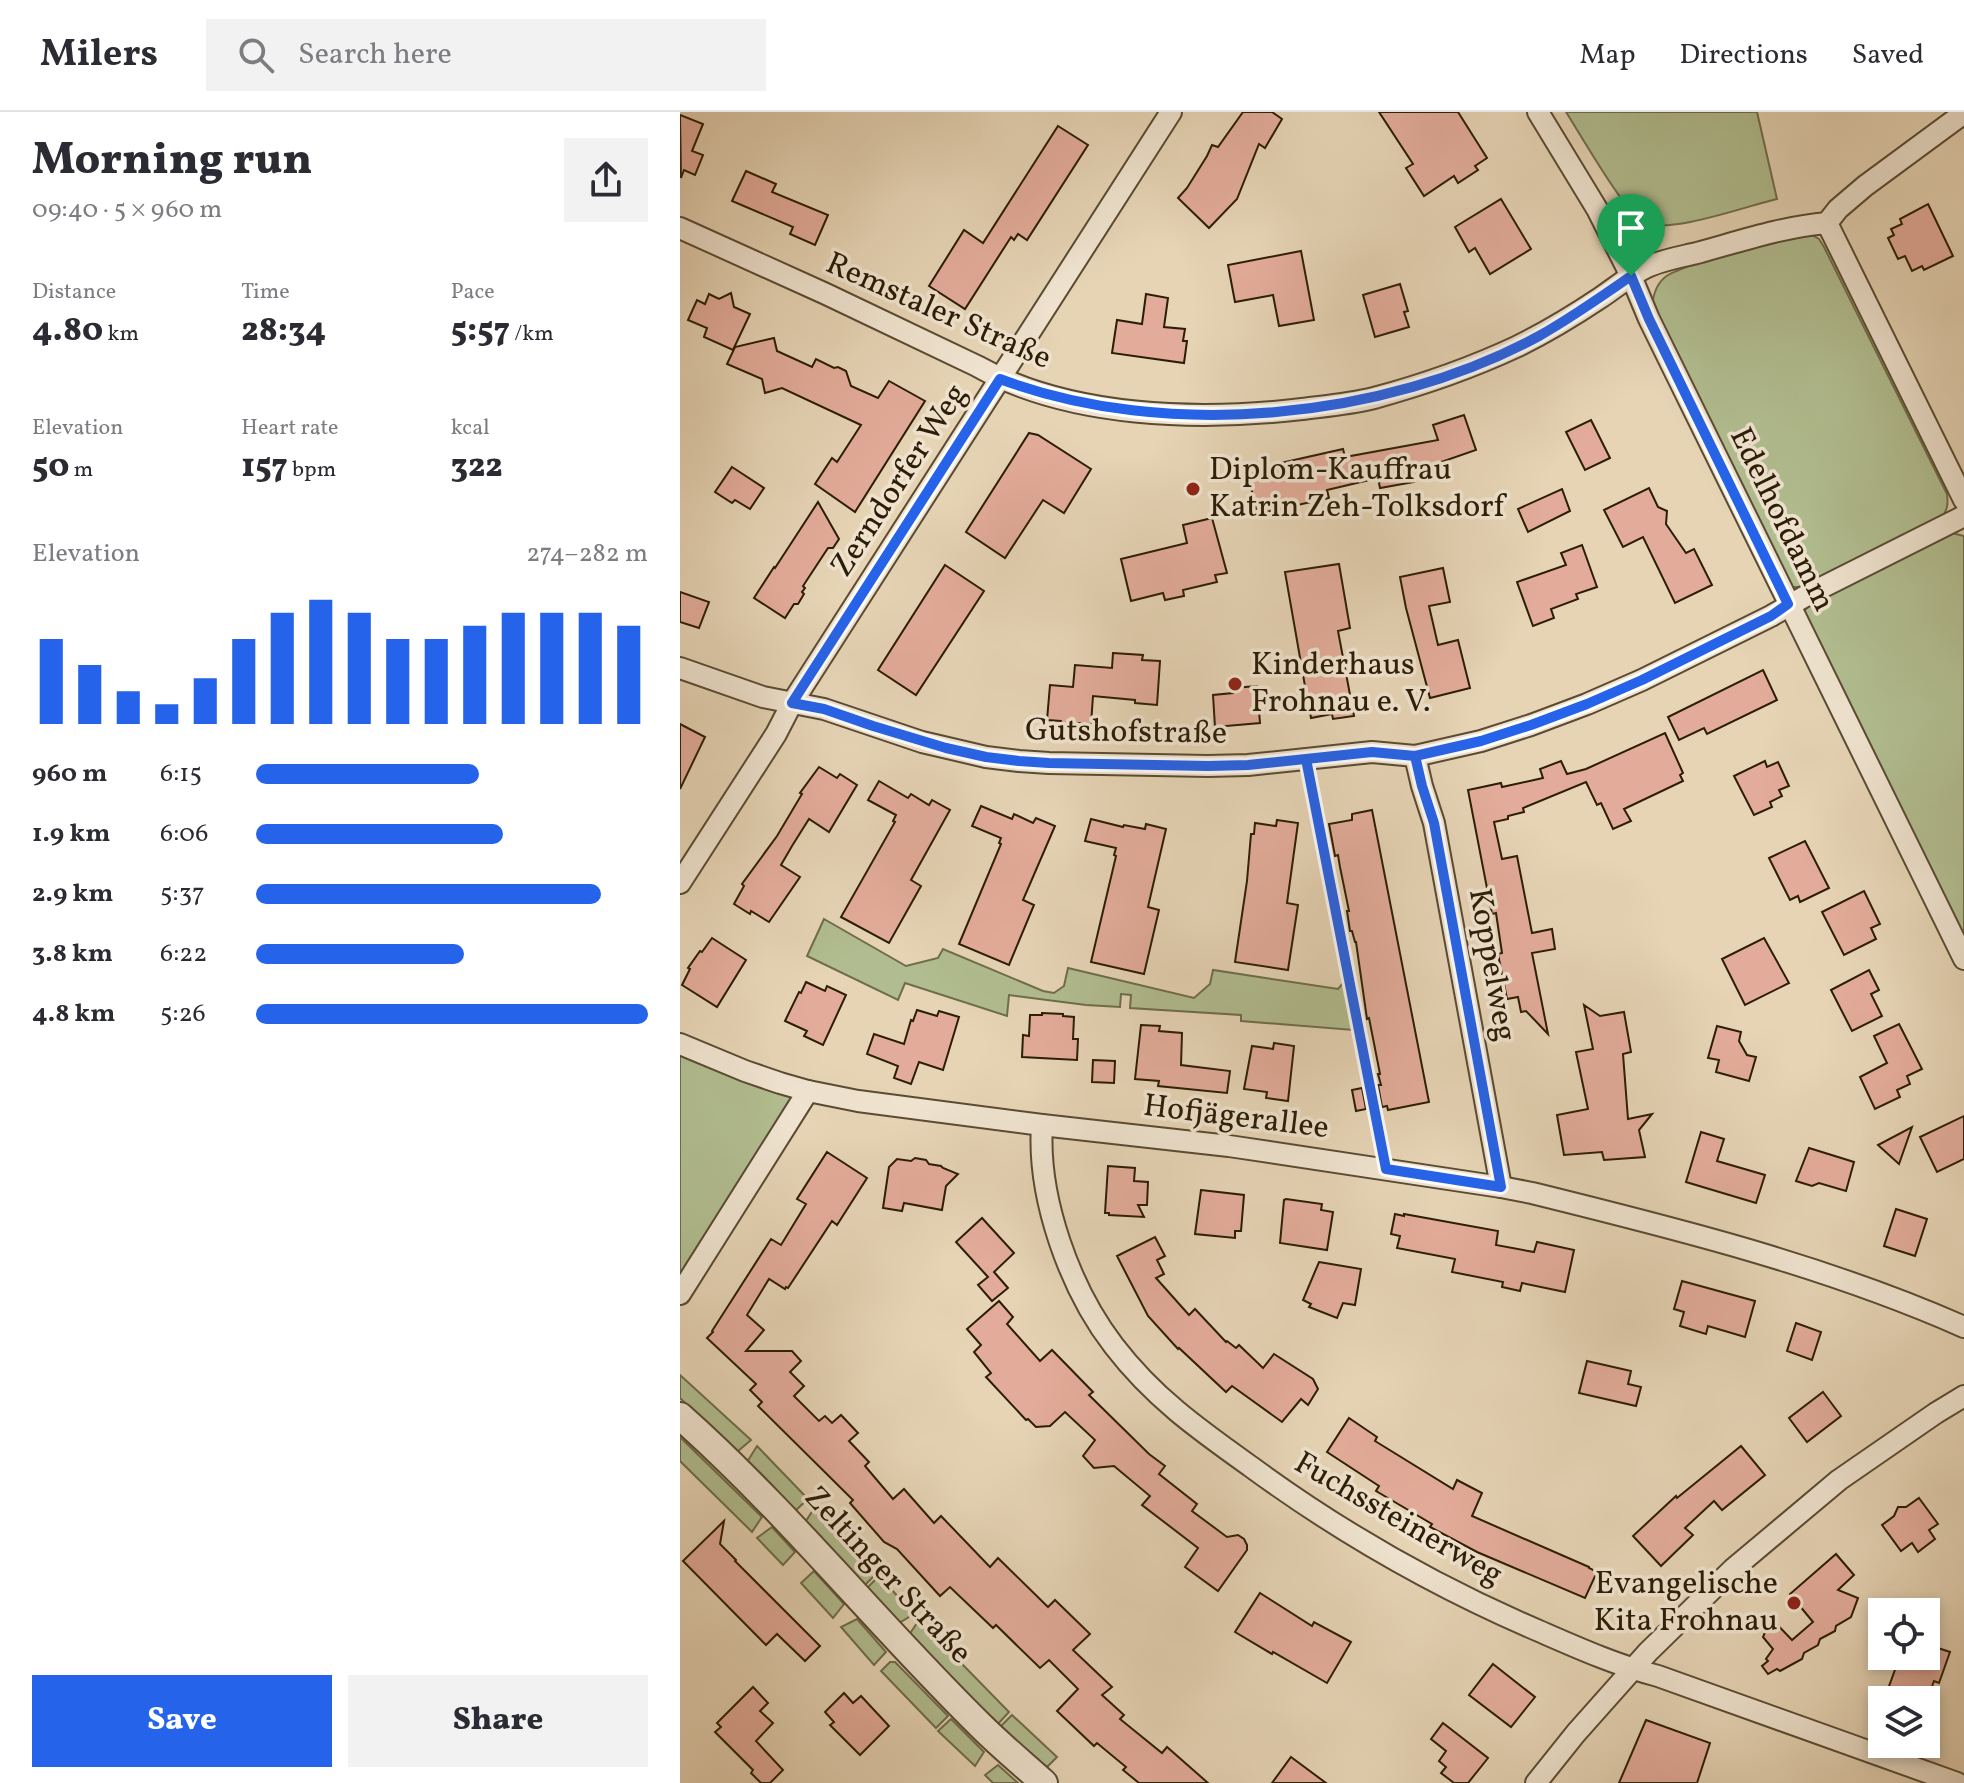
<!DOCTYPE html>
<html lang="en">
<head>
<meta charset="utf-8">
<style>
	:root { --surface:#fff; --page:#f2f2f3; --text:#2b2b33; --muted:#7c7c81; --line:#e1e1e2; --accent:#2563eb }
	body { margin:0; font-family:Vollkorn,serif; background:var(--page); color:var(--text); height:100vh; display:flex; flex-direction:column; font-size:30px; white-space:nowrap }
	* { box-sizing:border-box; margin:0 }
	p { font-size:26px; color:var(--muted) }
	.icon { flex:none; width:44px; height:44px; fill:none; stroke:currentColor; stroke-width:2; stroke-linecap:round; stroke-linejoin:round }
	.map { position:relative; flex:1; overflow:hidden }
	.drawer { display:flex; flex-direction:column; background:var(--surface); width:680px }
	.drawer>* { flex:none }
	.buttons { position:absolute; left:1188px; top:1486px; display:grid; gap:16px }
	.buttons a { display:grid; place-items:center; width:72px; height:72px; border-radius:0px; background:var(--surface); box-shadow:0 4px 12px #0003; font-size:40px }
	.pin { position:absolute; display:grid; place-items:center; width:68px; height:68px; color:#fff; margin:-82px -34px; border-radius:50% 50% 50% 0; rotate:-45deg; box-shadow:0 0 8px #0007 }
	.pin .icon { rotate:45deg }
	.round { display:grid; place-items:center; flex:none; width:84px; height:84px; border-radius:0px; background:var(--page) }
	.head { display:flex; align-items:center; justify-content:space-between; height:136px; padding:0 32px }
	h1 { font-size:44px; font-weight:800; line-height:60px }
	.metrics { display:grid; grid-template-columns:repeat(3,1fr); gap:12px; height:136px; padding:8px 32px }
	.metrics div { display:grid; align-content:center }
	.metrics b { font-size:34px; font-weight:800 }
	.metrics small { font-size:22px; font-weight:400 }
	.metrics p { font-size:22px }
	.chart { height:224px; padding:16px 32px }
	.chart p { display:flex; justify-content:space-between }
	.chart svg { width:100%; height:144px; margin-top:8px; stroke:var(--accent); stroke-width:6 }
	.button { display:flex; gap:16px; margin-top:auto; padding:16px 32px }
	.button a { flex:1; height:92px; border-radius:0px; background:var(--accent); color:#fff; font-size:32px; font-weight:800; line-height:92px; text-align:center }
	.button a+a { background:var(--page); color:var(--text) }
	ul { padding:0 32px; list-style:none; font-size:26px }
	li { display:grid; grid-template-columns:128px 96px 1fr; align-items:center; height:60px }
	li i { height:20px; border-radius:10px; background:var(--accent) }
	header { display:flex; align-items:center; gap:48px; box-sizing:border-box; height:112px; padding:0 40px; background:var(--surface); border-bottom:2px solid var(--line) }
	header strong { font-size:38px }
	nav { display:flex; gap:44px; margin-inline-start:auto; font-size:28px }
	.search { width:560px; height:72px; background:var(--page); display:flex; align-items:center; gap:20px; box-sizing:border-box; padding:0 28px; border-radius:0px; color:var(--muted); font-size:30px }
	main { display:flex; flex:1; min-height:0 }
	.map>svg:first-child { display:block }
</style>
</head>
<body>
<header>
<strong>Milers</strong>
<div class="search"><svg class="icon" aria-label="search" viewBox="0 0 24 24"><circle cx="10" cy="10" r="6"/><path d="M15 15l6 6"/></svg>Search here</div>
<nav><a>Map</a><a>Directions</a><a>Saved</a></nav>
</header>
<main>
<section class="drawer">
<div class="head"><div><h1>Morning run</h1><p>09:40 · 5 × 960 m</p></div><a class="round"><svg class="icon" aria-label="share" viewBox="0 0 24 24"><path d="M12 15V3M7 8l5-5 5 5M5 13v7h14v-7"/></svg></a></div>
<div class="metrics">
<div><p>Distance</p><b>4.80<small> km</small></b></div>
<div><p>Time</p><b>28:34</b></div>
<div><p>Pace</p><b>5:57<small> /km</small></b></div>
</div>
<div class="metrics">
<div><p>Elevation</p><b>50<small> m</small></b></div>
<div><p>Heart rate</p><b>157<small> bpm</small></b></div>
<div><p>kcal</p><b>322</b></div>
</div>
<div class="chart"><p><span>Elevation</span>274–282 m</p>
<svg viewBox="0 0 160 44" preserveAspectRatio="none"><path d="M5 44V18M15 44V26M25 44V34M35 44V38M45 44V30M55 44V18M65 44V10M75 44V6M85 44V10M95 44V18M105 44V18M115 44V14M125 44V10M135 44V10M145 44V10M155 44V14"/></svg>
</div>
<ul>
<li><b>960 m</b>6:15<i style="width:57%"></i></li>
<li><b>1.9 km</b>6:06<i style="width:63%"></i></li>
<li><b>2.9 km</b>5:37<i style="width:88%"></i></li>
<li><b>3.8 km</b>6:22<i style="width:53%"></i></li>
<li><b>4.8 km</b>5:26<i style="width:100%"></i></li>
</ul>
<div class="button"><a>Save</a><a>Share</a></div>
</section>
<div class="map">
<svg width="1284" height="1671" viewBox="0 0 1284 1671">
	<rect width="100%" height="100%" fill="#e6d4b5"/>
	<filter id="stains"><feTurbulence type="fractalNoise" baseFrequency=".0025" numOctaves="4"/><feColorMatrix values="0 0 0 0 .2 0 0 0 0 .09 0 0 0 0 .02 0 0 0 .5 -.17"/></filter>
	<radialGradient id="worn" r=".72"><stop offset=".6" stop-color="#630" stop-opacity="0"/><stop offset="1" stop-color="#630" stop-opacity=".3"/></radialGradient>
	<!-- green -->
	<g fill="#b1bd90" stroke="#6e6d4b" stroke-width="2">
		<path d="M886,0H1077L1097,87C1066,94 992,122 964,111C947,104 899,20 886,0Z"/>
		<path d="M1132,123L1139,127L1144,135L1267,382C1268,391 1268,396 1263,404L1122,475H1112L1106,472L972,195C973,182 977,170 988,163C997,158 1008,155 1017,151C1054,137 1093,127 1132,123Z"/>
		<path d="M1272,421L1284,424V838L1124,500L1127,495L1134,489Z"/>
		<path d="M144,807L226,854L258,846L263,837L363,879L374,881L384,874L388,856L514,886L530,872L533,858L658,877L664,870L673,918L561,909V903L450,896L451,883L441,882L440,895L406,893L329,883L327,904L225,871L218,888L127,844Z"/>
		<path d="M0,943L64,969L115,983L0,1162Z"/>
		<path d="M0,1263L71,1328L57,1340L0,1286Z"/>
		<path d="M0,1325L82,1405L72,1420L0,1349Z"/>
		<path d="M77,1334L128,1387L116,1398L67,1350Z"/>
		<path d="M135,1395L197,1461L185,1473L126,1409Z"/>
		<path d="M92,1415L115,1440L103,1453L77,1426Z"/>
		<path d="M134,1459L164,1492L153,1506L121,1471Z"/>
		<path d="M199,1464L234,1502L219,1511L187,1476Z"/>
		<path d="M177,1507L206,1540L194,1553L161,1515Z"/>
		<path d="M239,1508L329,1600L317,1613L229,1523Z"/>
		<path d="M210,1550H215L268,1604L256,1616L201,1559Z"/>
		<path d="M332,1603L377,1645L365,1657L320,1615Z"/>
		<path d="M271,1607L304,1640L295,1654L258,1619Z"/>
		<path d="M318,1653L338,1671H313L305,1663Z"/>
	</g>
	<!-- building -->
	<g fill="#e3ac9a" stroke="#2c1d06" stroke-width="2">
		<path d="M563,0H592L602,7L585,36L579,32L557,87L529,116L498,86L507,76L527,44L532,33L538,35Z"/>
		<path d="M699,0H778L807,46L795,54L798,58L778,71L774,64L744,84L726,56L733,52Z"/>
		<path d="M0,3L23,12L12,39L23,43L15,63L4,58L1,66Z"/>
		<path d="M378,14L408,33L347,128L338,122L334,128L331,125L285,197L249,174L284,118L303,131Z"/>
		<path d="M66,59L96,72L92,80L148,103L135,133L110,122L113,115L52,89Z"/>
		<path d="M821,87L851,137L810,162L795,136L789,140L775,115Z"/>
		<path d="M1248,92L1273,144L1244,158L1242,154L1232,159L1225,144L1218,147L1208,126L1214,123L1211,117L1222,112L1220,107Z"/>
		<path d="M621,139L634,208L599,214L593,183L555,190L548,153Z"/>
		<path d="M720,172L728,199L724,200L729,215L695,225L683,183Z"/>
		<path d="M51,181L54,195L70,202L53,238L24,225L27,216L8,208L17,188L25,192L29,182L39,187Z"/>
		<path d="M466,182L488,186L484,215L505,217L503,229H507L504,251L432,241L437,208L462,212Z"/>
		<path d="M94,226L97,239L132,255L136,247L154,256L158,255L166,259L171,274L198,286L209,269L245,289L175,400L135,372L152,346L157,350L181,313L102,276L85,281L82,267L47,252L55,235Z"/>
		<path d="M784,303L796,338L744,356L732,358L734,370L700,376L698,366L647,378L649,386L577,402L568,362L593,356L592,353L663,337L665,345L758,328L753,313Z"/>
		<path d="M911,308L930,346L905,358L886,320Z"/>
		<path d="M349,321L358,323L411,357L384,401L363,388L325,446L286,420Z"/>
		<path d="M52,355L84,376L70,397L55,388L52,391L35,380Z"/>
		<path d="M969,376L978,395L987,399L986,412L1006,441L1014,437L1032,473L995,491L963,425L943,435L924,398Z"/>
		<path d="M882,377L890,399L848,420L838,397Z"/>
		<path d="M138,390L159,427L153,436H148L123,474L125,476L122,480L124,482L118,492H114L105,506L74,486L94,455L95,456Z"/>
		<path d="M532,406L547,461L535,463L537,470L503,478L504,484L485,488L483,481L451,489L441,447L507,431L503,413Z"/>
		<path d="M902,433L917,475L896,482L898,487L871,497L874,506L853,514L837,470L886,453L881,441Z"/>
		<path d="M659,452L670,516L658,519L674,604L653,607L652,602L631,606L629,594H627L623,574H625L605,460Z"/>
		<path d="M265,453L304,479L236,583L198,558Z"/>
		<path d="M763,456L770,490L749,494L758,533L778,528L790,576L750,586L726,496L720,465Z"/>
		<path d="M0,480L29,490L19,516L0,510Z"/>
		<path d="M433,541L463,543L462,548L480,549L477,593L455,591V588L413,584L411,612L398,611L392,614H385L381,609L367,608L370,573L393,575L395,553L432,556Z"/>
		<path d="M1083,558L1097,588L1027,622L1024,616L999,628L988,605Z"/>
		<path d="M577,574L580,611L535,615L533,583L553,581V576Z"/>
		<path d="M0,612L25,625L0,677Z"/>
		<path d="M985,621L1003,661L1000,663L1003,669L944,697L951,709L933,717L921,691L917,693L906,670L843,696L844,700L828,704V707L814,710L822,747L837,744L852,821L872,817L875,837L852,841L868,922L846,899L841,900L838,885L827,887L818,842L822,841L816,801L812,802L788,678L821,671L822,675L863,666L860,657L881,649L887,662L906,657Z"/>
		<path d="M1085,649L1087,655L1098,650L1109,674L1099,678L1102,684L1090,690L1092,695L1074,703L1054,664Z"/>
		<path d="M139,655L157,666L160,662L177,673L149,720L129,707L112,734L101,753L120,765L89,810L71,799L70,802L54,792L64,774L62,772L97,724L122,682L120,681Z"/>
		<path d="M199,669L228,686L231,682L249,693L252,688L270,698L231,768L241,774L209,831L161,805L215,710L213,709L216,703L188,688Z"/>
		<path d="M301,694L332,707L334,702L353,711L356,706L375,714L343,788L354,793L329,853L279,832L321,732L319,731L321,726L292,714Z"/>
		<path d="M692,698L749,990L708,998L707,994L702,995L698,973H701L698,962H700L689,906L687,907L676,830H675L672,819H670L667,799H669L660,755L658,743L655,744L649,712L672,708V702Z"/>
		<path d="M411,707L443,715L444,713L465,717L466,712L486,717L468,795L479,798L464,862L411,850L436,744L434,743L436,736L405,729Z"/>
		<path d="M597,708L618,711L607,791L618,793L608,858L555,850L567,769L571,722H574L575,711L596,714Z"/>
		<path d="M1125,729L1149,776L1120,790L1118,784L1110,788L1089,746Z"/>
		<path d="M1184,779L1200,812L1191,816L1196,827L1164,843L1142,800Z"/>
		<path d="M32,826L66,848L37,895L2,873L10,857L8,856L20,839L22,840Z"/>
		<path d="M1084,826L1109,871L1065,893L1042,847Z"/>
		<path d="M1189,858L1199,878L1191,882L1202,904L1172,919L1151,878Z"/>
		<path d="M126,870L145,879L147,874L166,883L143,933L124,924L127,919L105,909L119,880L121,881Z"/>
		<path d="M904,893L920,904L944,900L951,940L943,942L948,1007L972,1002L959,1018L965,1045L924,1048L922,1040L884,1043L877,1003L908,997L896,940L913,937Z"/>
		<path d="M237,898L257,904L259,899L279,905L263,958L239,950L231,972L214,966L218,954L187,942L194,922L224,932L231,908L233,909Z"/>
		<path d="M362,901L383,902V904L394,905L393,927H398L397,948L342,945L343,923L349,924L350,903H362Z"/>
		<path d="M1219,912L1242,957L1227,964L1230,972L1217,978L1220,985L1195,997L1180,965L1207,951L1194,924Z"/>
		<path d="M461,913L480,914L479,919L502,921L501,953L550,959L547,981L478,974L479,969L455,967Z"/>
		<path d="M1037,914L1061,920L1059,929L1067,943L1076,945L1069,969L1036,960L1039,948L1028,946Z"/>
		<path d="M594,931L614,934L608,989L586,986L587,980L564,977L572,934L593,937Z"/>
		<path d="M413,948L435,949L434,971L412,970Z"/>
		<path d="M682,976L686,997L676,999L672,978Z"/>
		<path d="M1284,1004V1047L1257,1060L1240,1025Z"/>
		<path d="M1232,1015L1219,1052L1198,1033Z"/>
		<path d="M1021,1020L1044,1027L1037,1049L1085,1063L1076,1091L1006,1070Z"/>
		<path d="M1129,1036L1174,1050L1166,1079L1139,1071L1132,1074L1116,1069Z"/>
		<path d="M147,1040L187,1066L157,1113L152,1109L108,1176L106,1175L105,1177L89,1167L67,1203L84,1218L66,1239H112L121,1249L110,1260L124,1274L114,1284L139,1309L145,1304L152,1311L161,1303L178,1321L169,1329L189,1350L185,1354L213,1387L224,1377L254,1411L261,1404L310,1455L318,1446L368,1495L375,1488L410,1522L393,1538L432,1575L422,1583L444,1603L440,1607L482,1641L487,1635L528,1671H459L443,1658L446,1655L417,1631L414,1634L377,1599L398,1577L369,1548L360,1556L316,1513L313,1516L270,1475L260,1484L217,1437L204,1430L170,1391L173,1388L78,1294L82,1290L70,1278L76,1272L27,1226L33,1220L32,1219L91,1127L101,1133L126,1092L117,1087Z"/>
		<path d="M235,1046L246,1048L249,1052L261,1054L263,1056L278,1062L266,1074L262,1098L224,1091L222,1099L203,1096L209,1055L217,1047L231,1049Z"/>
		<path d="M428,1054L455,1056L454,1069L468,1070L467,1093H458L464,1105L429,1103V1101H425Z"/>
		<path d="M521,1078L564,1083L561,1119H555V1126L515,1122Z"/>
		<path d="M606,1087L642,1092L641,1098L653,1100L647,1138L600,1131L604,1088Z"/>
		<path d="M1216,1097L1247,1107L1235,1144L1204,1134Z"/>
		<path d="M715,1102L724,1104V1102L818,1119L816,1133L854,1140L857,1130L894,1138L885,1180L842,1171L840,1179L822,1175L823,1170L772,1160L775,1147L717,1136L720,1124L711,1122Z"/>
		<path d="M302,1106L334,1141L314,1160L328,1176L312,1189L298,1173L308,1165L276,1130Z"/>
		<path d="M475,1125L485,1144L477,1148L484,1162L476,1166L509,1203L515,1197L546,1230L547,1229L556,1236L559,1233L583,1256L594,1242L633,1267L638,1277L628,1293L621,1287L602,1310L552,1274L546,1280L499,1236L498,1237L468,1204L437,1144Z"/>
		<path d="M639,1150L681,1157L675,1193L663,1191L657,1206L629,1195L631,1192L623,1188Z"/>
		<path d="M1002,1169L1075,1189L1065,1225L1028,1214L1026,1222L1000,1214L1004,1200L994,1197Z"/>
		<path d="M319,1189L333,1205L327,1212L360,1249L372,1238L413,1280L409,1283L469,1342L485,1354L479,1362L517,1392L512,1399L547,1425L558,1423L564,1427L567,1433V1438L538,1479L505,1455L518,1436L462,1393L470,1384L434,1354L414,1356L403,1344L415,1328L385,1300L370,1314L356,1315L348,1307L346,1308L306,1265L311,1261L294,1240L301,1233L287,1217Z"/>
		<path d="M1116,1211L1141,1220L1132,1248L1107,1239Z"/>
		<path d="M907,1249L951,1259L948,1272L961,1275L956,1294L899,1281Z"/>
		<path d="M1143,1280L1161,1304L1127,1330L1109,1306Z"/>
		<path d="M669,1306L697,1325L695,1329L773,1377L777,1368L802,1381L792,1404L909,1455V1456L917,1460L905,1486L797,1440L750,1415L752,1412L696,1379L699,1374L647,1340Z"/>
		<path d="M1061,1334L1085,1363L1042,1398L1034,1389L1005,1416L1013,1423L981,1454L953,1424L996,1384L997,1386Z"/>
		<path d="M1239,1386L1258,1412L1249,1418L1255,1427L1238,1440L1232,1431L1221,1439L1202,1413L1214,1404L1218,1395H1226Z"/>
		<path d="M44,1409L40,1432L56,1448L55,1449L140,1534L125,1549L97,1522L86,1533L3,1449Z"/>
		<path d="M1156,1442L1174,1463L1158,1478L1178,1486L1171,1505L1156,1514L1155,1519L1140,1527L1138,1533L1124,1541L1122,1547L1100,1559L1097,1557L1088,1562L1082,1554L1088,1549L1086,1547L1093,1537L1083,1525L1091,1506L1112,1528L1133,1510L1110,1482Z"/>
		<path d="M580,1481L632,1514L634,1510L671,1530L647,1571L593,1540L592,1542L555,1520Z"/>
		<path d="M1246,1532L1270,1540L1259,1571L1254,1569L1247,1588H1204L1220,1544H1246Z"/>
		<path d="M813,1552L855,1585L831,1615L789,1583Z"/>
		<path d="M73,1575L88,1591L80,1599L93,1611L76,1629L103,1658L90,1671H81L71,1661L73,1658L35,1620L41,1615L37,1611Z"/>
		<path d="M164,1581L173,1591L181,1584L209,1614L180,1643L150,1613L154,1610L145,1600Z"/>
		<path d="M966,1608L1030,1631L1017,1671H939Z"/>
		<path d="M763,1611L808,1646L788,1671H774L761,1661L766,1655L759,1649L766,1639L751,1627Z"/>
		<path d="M611,1645L646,1671H592Z"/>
	</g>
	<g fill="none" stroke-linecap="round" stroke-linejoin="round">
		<!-- service casing -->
		<g stroke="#5a4b32" stroke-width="14">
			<path id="service" d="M626,647L706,1057"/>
		</g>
		<!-- minor casing -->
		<g stroke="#5a4b32" stroke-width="24">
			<g id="minor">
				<path d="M858,0L917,97L951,164L969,207L1284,847"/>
				<path d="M1147,111L1284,388"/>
				<path d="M0,116L146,182L297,254C389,306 519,309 622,297C646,294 670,292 694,286C742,273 791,256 836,235C865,221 893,204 920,186C935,176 949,164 965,156C981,148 1000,145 1017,141C1061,129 1102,115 1147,111L1158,97L1185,74L1284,1"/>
				<path d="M0,556L83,585L144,597L242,630L306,645L339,649L369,651L528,654L568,653L692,640L735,644L801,629L851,613L907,592L962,568L1091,504L1129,482L1284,404"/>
				<path d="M735,644L742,674L754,711L821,1075"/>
				<path d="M0,771L96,622L112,591L491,0"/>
				<path d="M0,932L65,959L100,971L128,979L178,989L362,1013L549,1034L821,1075L852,1081C998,1117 1146,1154 1284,1215"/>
				<path d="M362,1013C357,1086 390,1177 434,1234C473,1285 518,1317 570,1354C660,1420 756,1475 859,1519C898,1536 936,1553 978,1564L1277,1671"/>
				<path d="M0,1182L128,979"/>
				<path d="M856,1671L896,1621L968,1540L1053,1457L1159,1368L1256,1301L1284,1284"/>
			</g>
		</g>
		<!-- tertiary casing -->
		<g stroke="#5a4b32" stroke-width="30">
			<path id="tertiary" d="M0,1304C108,1400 198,1513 301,1614C321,1634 343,1652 364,1671"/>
		</g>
		<!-- service -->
		<use href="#service" stroke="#efe3cf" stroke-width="10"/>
		<!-- minor -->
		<use href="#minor" stroke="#efe3cf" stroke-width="20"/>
		<!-- tertiary -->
		<use href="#tertiary" stroke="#efe3cf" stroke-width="26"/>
	</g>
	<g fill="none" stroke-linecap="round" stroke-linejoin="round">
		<!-- route casing -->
		<g stroke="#fff" stroke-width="16">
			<path id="route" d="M951,164L969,207L1108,492L1091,504L962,568L907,592L851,613L801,629L735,644L692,640L626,647L706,1057L821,1075L754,711L742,674L735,644L692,640L568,653L528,654L369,651L339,649L306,645L266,636L193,614L144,597L112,591L320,267C486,329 704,308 859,224C891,206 921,185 951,164"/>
		</g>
		<!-- route -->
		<use href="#route" stroke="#2563eb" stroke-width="10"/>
	</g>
	<!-- markers -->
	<g fill="#8f2418" stroke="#efe3cf" stroke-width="3">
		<circle cx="513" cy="377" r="8"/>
		<circle cx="555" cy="572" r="8"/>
		<circle cx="1114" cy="1491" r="8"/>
	</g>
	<g text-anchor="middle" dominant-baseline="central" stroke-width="7" stroke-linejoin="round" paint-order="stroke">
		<!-- street labels -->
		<g font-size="32" fill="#2c1d06" stroke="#efe3cf">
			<text transform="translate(258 200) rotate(24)">Remstaler Straße</text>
			<text transform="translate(220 369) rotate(-57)">Zerndorfer Weg</text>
			<text transform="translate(1101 408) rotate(64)">Edelhofdamm</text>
			<text transform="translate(446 621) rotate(1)">Gutshofstraße</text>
			<text transform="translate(811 853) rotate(80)">Koppelweg</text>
			<text transform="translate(556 1006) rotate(7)">Hofjägerallee</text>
			<text transform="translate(718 1408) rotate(30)">Fuchssteinerweg</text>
			<text transform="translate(207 1464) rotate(47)">Zeltinger Straße</text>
		</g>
		<!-- poi labels -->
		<g font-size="32" fill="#2c1d06" stroke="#efe3cf" text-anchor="start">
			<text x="529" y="359">Diplom-Kauffrau<tspan x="529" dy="37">Katrin Zeh-Tolksdorf</tspan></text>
			<text x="571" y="554">Kinderhaus<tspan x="571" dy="37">Frohnau e. V.</tspan></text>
			<text x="1098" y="1473" text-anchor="end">Evangelische<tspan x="1098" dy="37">Kita Frohnau</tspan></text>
		</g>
	</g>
	<rect width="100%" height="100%" filter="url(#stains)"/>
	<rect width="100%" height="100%" fill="url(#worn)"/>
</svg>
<div class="buttons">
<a><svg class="icon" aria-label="locate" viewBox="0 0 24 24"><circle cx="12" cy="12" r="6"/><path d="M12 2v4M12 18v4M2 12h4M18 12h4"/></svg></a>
<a><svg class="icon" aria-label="layers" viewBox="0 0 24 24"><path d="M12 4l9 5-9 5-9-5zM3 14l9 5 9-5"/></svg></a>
</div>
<div class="pin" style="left:951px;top:164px;background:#1e9e55"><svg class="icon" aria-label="arrive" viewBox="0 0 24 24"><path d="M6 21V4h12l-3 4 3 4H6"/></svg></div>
</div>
</main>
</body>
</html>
